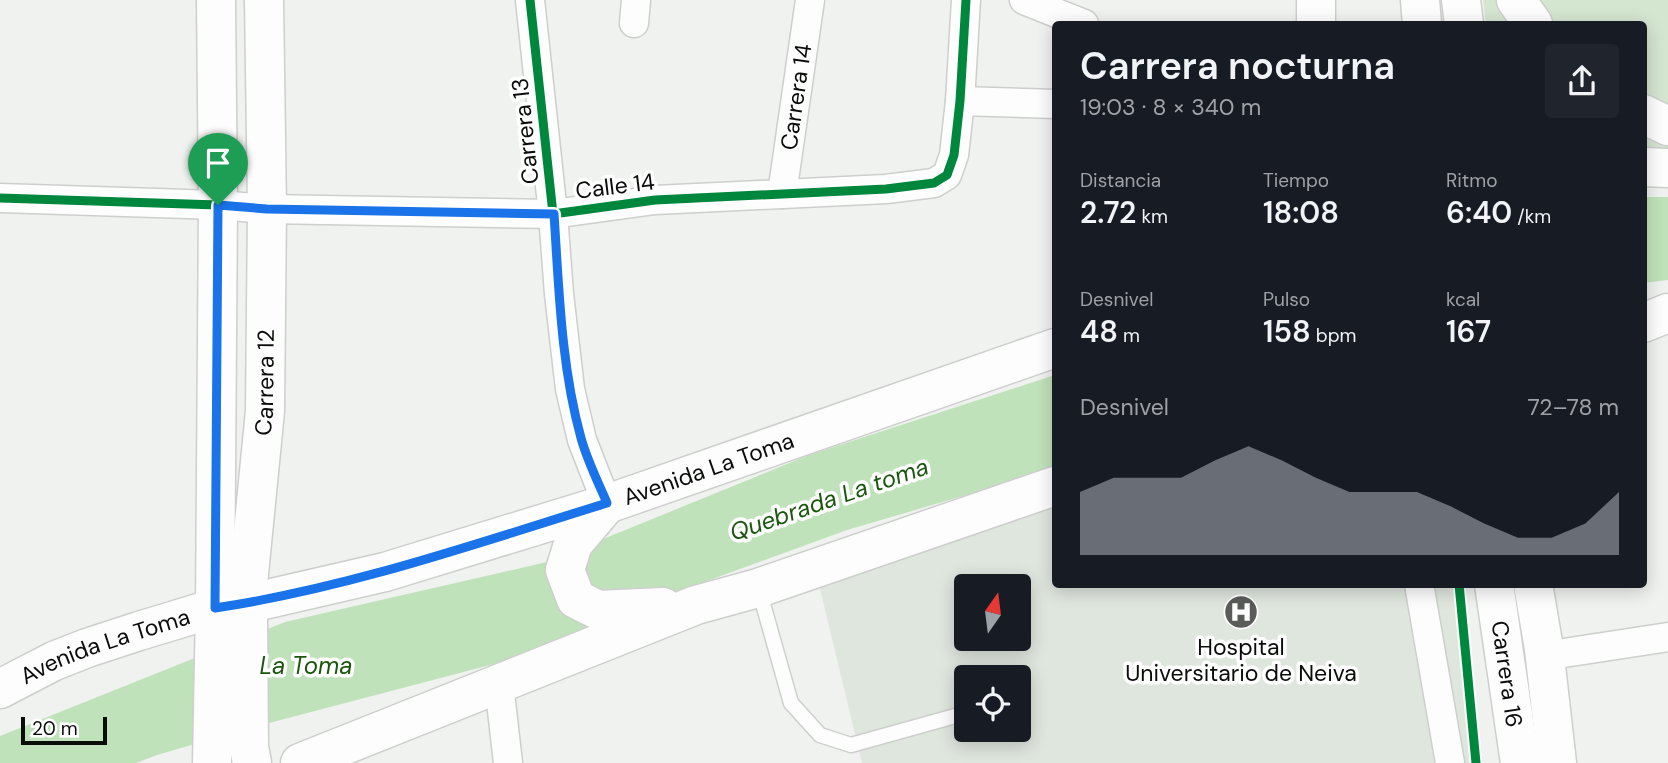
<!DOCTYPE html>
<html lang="es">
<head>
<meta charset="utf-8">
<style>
	:root { --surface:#171b24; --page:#20242c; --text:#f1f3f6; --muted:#9ea1a6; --accent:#8c9099 }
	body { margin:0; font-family:"DM Sans",sans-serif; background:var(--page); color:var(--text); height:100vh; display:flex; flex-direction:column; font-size:26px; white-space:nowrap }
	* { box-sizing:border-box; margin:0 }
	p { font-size:23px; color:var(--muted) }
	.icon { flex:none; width:38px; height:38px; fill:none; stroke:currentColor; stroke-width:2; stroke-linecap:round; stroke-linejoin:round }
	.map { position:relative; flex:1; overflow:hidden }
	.drawer { position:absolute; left:1052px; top:21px; width:595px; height:567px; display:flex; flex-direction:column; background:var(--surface); border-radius:7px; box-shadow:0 4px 18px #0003 }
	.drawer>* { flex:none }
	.needle { width:46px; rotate:14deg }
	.buttons { position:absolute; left:954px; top:574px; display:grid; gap:14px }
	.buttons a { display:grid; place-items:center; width:77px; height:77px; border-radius:7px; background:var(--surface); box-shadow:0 4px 18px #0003; font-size:35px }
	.scale { position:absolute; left:21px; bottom:18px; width:86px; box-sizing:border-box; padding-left:7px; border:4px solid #0a0c0a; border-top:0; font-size:19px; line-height:24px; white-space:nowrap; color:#0a0c0a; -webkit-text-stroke:5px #fff; paint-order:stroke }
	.pin { position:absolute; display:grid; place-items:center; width:60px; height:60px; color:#fff; margin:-72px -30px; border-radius:50% 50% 50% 0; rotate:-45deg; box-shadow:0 0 7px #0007 }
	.pin .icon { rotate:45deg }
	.round { display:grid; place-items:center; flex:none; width:74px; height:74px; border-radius:7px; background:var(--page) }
	.summary { display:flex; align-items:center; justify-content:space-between; height:119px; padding:0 28px }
	h1 { font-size:38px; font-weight:600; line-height:52px }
	.figures { display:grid; grid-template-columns:repeat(3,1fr); gap:10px; height:119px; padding:7px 28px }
	.figures div { display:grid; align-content:center }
	.figures b { font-size:30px; font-weight:600 }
	.figures small { font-size:19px; font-weight:400 }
	.figures p { font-size:19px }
	.chart { height:196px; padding:14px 28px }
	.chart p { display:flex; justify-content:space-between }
	.chart svg { width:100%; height:126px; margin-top:7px; fill:var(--accent); opacity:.7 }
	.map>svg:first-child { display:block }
</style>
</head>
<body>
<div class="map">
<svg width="1668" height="763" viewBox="0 0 1668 763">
	<rect width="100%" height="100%" fill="#eff2ef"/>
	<!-- built -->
	<path fill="#dfe6de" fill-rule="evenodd" d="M1055,487V584L1460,585L1479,763H862L815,568ZM966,586H1018V639H966ZM966,677H1018V730H966Z"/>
	<!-- green -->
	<path fill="#d4e5d0" d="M1483,0H1668V171H1643V24H1486Z"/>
	<!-- water -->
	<g fill="#c0e2ba">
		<path d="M1643,197H1668V280L1643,283Z"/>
		<path d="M1055,375V469L847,530L627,610L520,657L254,727L157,755L136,763H0V736L285,622L547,562L809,455Z"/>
	</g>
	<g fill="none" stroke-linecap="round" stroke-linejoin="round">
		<!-- lane casing -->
		<g stroke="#cdcfcd" stroke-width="17">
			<path id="lane" d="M759,590L791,703L820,735L851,745L966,713"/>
		</g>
		<!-- street casing -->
		<g stroke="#cdcfcd" stroke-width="31">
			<g id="street">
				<path d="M530,0L553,214L559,294L570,389L582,440L607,504"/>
				<path d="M1024,0L1084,24"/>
				<path d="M634,23L636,0"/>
				<path d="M960,101L1055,104"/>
				<path id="s1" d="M782,194L810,0"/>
				<path d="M0,198L218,205L267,209L553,214L655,200L886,189L934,183L947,175L954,155L960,101L966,0"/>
				<path d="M1419,584L1450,763"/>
				<path d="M1544,656L1668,637"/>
				<path d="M499,684L508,763"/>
			</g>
		</g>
		<!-- secondary casing -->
		<g stroke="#cdcfcd" stroke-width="41">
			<g id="secondary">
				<path d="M1316,0V24"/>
				<path d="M1643,167L1668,168"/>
				<path d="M607,504L573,544L565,570L576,599L598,610L663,607"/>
				<path id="s2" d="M0,689L54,661L87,648L139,631L215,608L246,604L385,572L607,504L1055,348"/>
				<path d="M212,763L215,608L218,205L216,0"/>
				<path id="s3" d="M252,763L249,747L248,620L246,604L265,411L267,209L264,0"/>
				<path d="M300,763L696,605L758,588L1055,486"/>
			</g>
		</g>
		<!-- primary casing -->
		<g stroke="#cdcfcd" stroke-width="41">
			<g id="primary">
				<path d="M1420,0L1422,24"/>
				<path d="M1461,0L1464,24"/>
				<path d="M1516,0L1533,24"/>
				<path d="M1643,114L1668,126"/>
				<path d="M1643,323L1668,313"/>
				<path id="s4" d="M1494,584L1520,763"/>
				<path d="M1533,584L1544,649L1557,763"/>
			</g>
		</g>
		<!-- lane -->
		<use href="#lane" stroke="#fdfdfd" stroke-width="14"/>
		<!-- street -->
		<use href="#street" stroke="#fdfdfd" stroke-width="28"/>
		<!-- secondary -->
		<use href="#secondary" stroke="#fdfdfd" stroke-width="38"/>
		<!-- primary -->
		<use href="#primary" stroke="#fdfdfd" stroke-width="38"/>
		<!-- cycleway casing -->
		<g stroke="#fff" stroke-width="13">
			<g id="cycleway">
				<path d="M530,0L553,214L559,294L570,389L582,440L607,504"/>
				<path d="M0,198L218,205L267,209L553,214L655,200L886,189L934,183L947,175L954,155L960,101L966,0"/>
				<path d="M1459,584L1476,763"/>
			</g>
		</g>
		<!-- cycleway -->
		<use href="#cycleway" stroke="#00873e" stroke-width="9"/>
	</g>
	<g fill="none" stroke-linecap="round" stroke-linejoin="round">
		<!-- route casing -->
		<g stroke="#fff" stroke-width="14">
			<path id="route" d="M218,205L267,209L554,214C559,289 561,366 581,438C587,460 598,482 607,503C478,543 349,588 215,608Z"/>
		</g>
		<!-- route -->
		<use href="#route" stroke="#1a73e8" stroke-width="9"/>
	</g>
	<!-- icons -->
	<defs>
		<g id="hospital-disc" transform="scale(1.75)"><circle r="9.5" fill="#5a5c5a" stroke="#fff"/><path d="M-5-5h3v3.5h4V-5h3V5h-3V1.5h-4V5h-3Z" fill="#fff"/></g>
	</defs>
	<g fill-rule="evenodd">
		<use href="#hospital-disc" x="1241" y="612"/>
	</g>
	<g text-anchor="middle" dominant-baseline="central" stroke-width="7" stroke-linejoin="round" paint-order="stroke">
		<!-- street labels -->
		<g font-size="23" fill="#0a0c0a" stroke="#fff">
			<text stroke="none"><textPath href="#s1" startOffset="98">Carrera 14</textPath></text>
			<text transform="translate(525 131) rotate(-96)">Carrera 13</text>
			<text transform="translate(615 186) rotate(-7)">Calle 14</text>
			<text stroke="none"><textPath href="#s3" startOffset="382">Carrera 12</textPath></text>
			<text stroke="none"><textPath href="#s2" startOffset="744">Avenida La Toma</textPath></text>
			<text stroke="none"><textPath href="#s2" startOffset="114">Avenida La Toma</textPath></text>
			<text stroke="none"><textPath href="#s4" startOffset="91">Carrera 16</textPath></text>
		</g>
		<!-- poi labels -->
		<g font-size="23" fill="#0a0c0a" stroke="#fff">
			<text x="1241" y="647">Hospital<tspan x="1241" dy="26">Universitario de Neiva</tspan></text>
		</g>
		<!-- water labels -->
		<g font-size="24" font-style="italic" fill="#1a570d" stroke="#fff">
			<text transform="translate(829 499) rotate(-19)">Quebrada La toma</text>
			<text x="306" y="665">La Toma</text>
		</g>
	</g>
</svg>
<div class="buttons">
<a><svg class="needle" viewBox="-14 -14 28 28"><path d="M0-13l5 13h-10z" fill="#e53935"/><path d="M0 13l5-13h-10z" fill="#9ea1a6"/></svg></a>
<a><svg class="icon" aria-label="locate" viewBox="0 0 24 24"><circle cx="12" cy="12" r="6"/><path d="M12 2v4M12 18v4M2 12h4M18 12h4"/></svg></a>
</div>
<div class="scale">20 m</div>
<div class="pin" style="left:218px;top:205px;background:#1e9e55"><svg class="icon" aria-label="arrive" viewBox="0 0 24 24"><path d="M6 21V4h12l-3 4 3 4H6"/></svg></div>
<section class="drawer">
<div class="summary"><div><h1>Carrera nocturna</h1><p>19:03 · 8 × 340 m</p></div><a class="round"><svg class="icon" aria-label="share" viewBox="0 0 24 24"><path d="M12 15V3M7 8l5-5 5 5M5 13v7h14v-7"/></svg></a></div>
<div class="figures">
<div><p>Distancia</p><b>2.72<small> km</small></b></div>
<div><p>Tiempo</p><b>18:08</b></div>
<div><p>Ritmo</p><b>6:40<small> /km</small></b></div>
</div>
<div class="figures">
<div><p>Desnivel</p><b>48<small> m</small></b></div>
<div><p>Pulso</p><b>158<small> bpm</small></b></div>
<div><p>kcal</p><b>167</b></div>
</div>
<div class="chart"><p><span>Desnivel</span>72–78 m</p>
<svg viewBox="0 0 160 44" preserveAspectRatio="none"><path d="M0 44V22L10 17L20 17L30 17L40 11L50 6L60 11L70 17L80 22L90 22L100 22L110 27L120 33L130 38L140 38L150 33L160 22V44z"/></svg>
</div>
</section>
</div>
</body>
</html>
